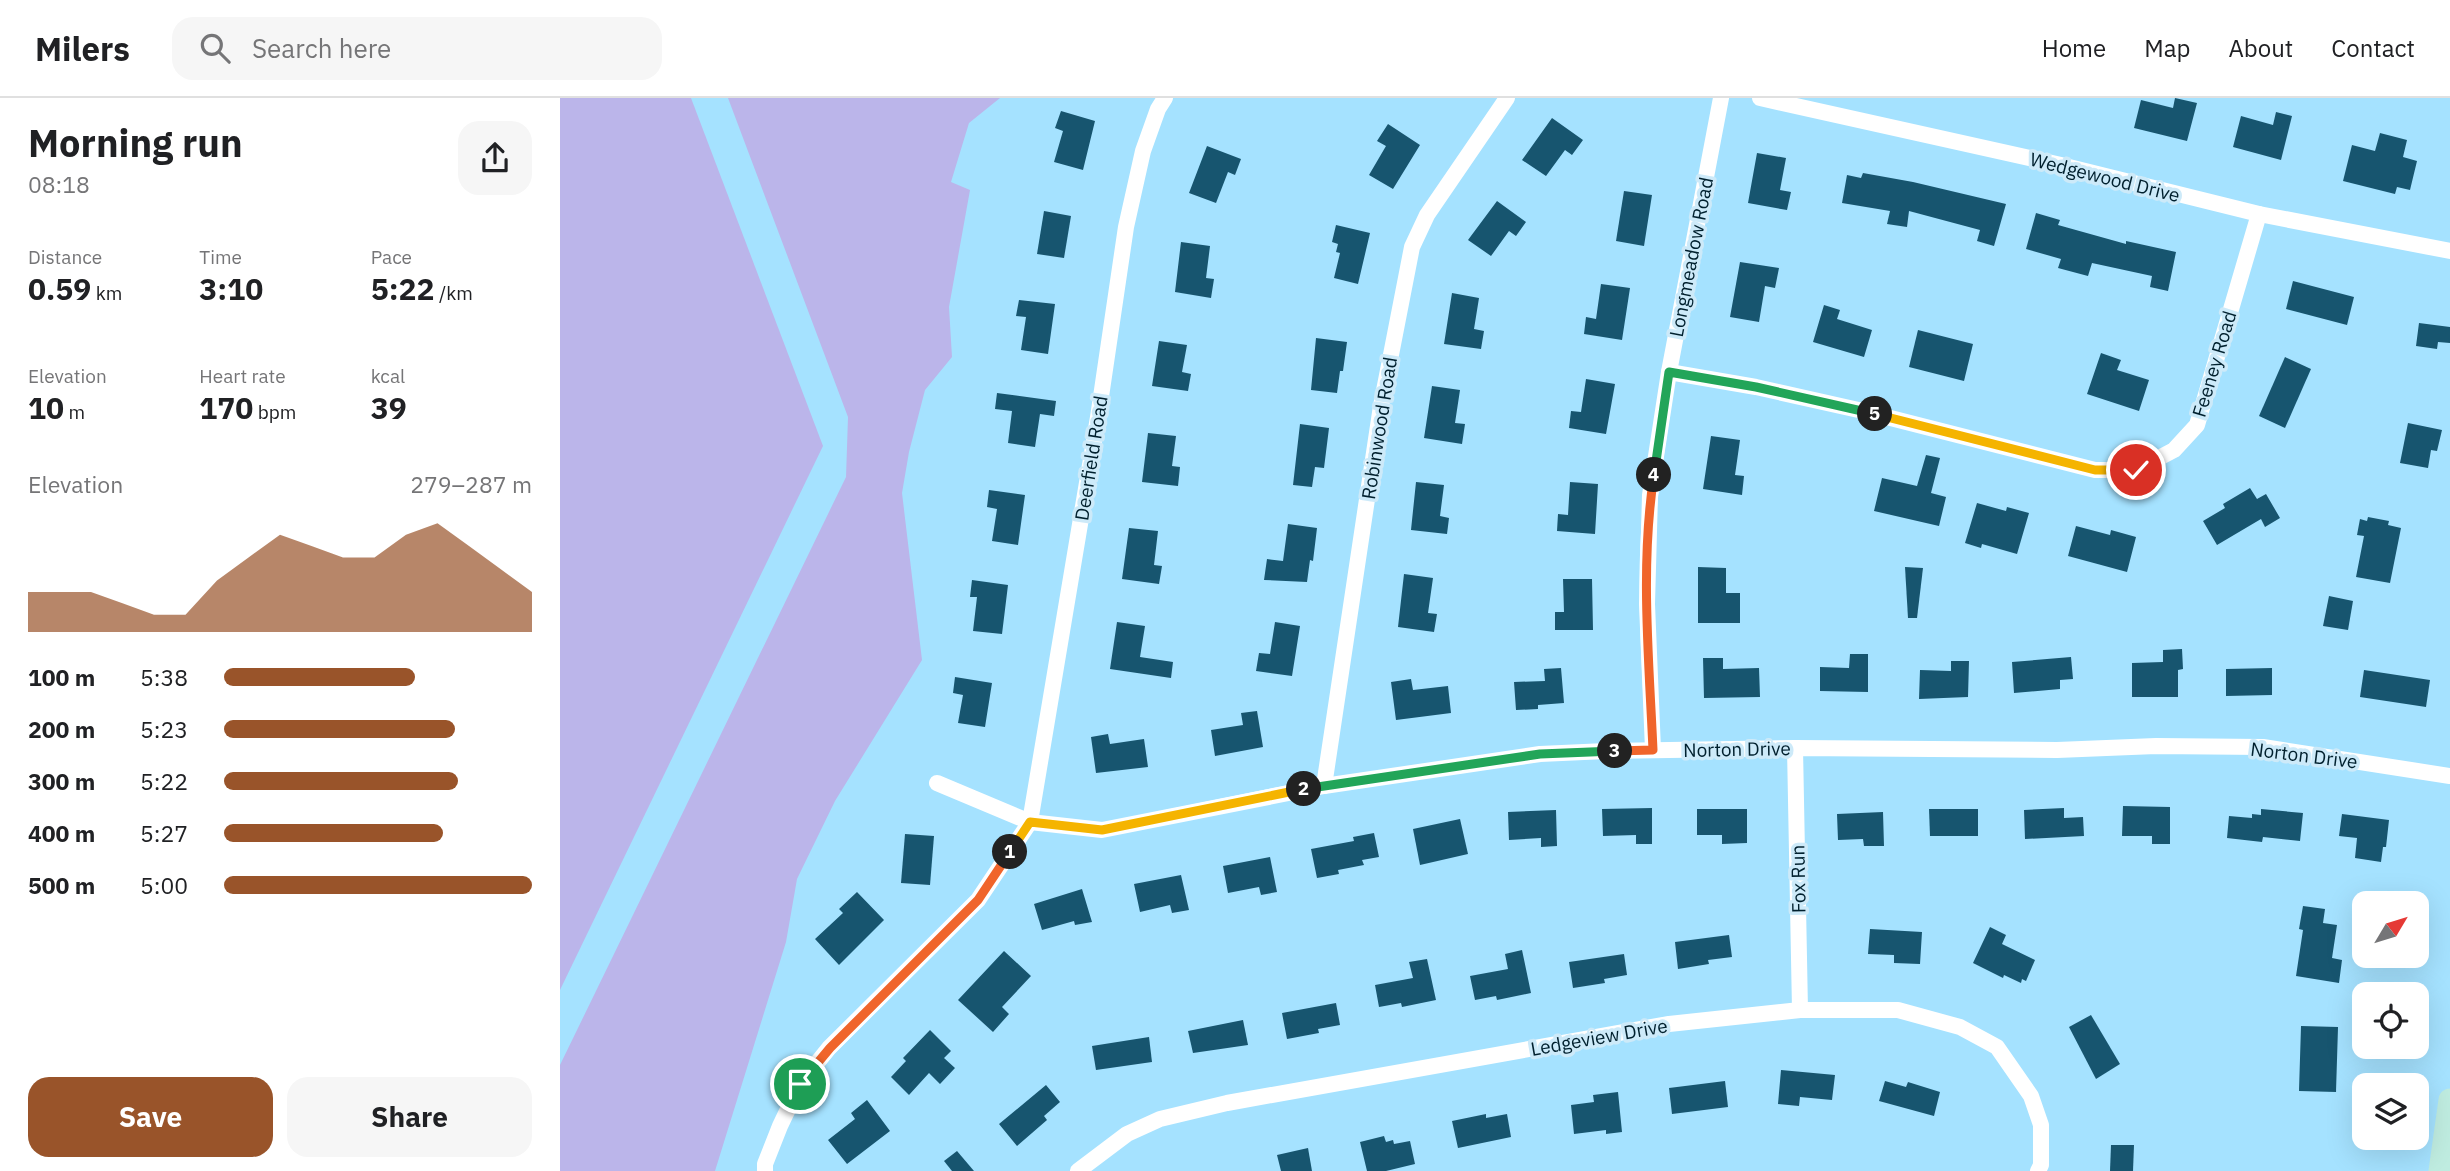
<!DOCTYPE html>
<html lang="en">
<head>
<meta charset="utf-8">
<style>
	:root { --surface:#fff; --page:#f6f6f6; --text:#202124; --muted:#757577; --line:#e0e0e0; --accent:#99542a }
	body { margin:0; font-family:"IBM Plex Sans",sans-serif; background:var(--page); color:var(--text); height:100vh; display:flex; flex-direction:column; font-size:26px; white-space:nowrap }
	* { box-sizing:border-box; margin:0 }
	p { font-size:23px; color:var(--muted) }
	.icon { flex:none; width:38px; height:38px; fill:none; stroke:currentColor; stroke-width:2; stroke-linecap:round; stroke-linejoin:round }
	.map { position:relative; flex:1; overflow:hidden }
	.sheet { display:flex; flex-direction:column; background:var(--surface); width:560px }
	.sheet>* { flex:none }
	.needle { width:46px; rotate:52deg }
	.tools { position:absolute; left:1792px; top:793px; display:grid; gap:14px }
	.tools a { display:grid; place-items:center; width:77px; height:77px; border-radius:14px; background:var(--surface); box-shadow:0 7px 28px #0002; font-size:35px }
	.pin { position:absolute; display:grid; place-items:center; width:60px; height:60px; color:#fff; margin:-30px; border:4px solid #fff; border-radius:50%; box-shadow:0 2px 7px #0007 }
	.km { position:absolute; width:35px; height:35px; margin:-18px; border-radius:50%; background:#222; color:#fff; font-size:19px; line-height:35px; text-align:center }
	.round { display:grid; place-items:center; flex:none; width:74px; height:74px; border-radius:21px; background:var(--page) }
	.summary { display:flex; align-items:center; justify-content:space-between; height:119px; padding:0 28px }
	h1 { font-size:38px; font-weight:700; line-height:52px }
	.metrics { display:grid; grid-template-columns:repeat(3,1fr); gap:10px; height:119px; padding:7px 28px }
	.metrics div { display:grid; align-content:center }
	.metrics b { font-size:30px; font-weight:700 }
	.metrics small { font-size:19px; font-weight:400 }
	.metrics p { font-size:19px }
	.chart { height:196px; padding:14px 28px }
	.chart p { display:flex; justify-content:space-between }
	.chart svg { width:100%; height:126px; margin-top:7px; fill:var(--accent); opacity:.7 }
	.cta { display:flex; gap:14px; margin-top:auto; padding:14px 28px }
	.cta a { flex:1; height:80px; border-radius:21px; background:var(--accent); color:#fff; font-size:28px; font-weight:700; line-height:80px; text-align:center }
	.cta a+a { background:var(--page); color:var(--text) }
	ul { padding:0 28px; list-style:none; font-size:23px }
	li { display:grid; grid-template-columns:112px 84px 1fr; align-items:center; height:52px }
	li i { height:18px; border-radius:9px; background:var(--accent) }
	header { display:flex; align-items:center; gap:42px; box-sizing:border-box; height:98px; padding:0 35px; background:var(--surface); border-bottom:2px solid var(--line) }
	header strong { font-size:33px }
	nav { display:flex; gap:38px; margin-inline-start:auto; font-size:24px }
	.search { width:490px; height:63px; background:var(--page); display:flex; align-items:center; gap:18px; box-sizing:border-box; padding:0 24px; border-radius:21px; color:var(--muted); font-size:26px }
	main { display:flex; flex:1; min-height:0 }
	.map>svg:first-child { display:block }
</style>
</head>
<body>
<header>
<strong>Milers</strong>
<div class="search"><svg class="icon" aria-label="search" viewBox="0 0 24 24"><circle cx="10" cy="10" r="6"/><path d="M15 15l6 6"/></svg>Search here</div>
<nav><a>Home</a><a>Map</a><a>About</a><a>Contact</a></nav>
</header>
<main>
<section class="sheet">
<div class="summary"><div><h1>Morning run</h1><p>08:18</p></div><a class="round"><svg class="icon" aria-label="share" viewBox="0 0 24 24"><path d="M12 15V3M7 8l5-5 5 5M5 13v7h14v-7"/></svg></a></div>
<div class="metrics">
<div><p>Distance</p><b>0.59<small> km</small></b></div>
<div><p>Time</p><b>3:10</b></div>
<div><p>Pace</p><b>5:22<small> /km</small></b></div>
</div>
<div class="metrics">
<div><p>Elevation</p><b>10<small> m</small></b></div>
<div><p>Heart rate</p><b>170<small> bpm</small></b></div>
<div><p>kcal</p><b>39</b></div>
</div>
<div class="chart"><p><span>Elevation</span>279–287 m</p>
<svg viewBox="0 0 160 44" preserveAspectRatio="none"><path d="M0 44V30L10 30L20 30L30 34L40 38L50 38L60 26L70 18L80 10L90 14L100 18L110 18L120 10L130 6L140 14L150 22L160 30V44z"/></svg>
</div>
<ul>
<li><b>100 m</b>5:38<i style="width:62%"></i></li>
<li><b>200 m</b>5:23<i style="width:75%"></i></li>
<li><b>300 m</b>5:22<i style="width:76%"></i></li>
<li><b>400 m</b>5:27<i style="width:71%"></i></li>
<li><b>500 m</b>5:00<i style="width:100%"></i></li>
</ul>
<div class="cta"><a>Save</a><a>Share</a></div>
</section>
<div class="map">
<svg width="1890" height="1073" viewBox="0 0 1890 1073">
	<rect width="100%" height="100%" fill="#a5e2ff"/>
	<!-- green -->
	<g fill="#bbb5ea">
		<path d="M0,0H131L263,348L0,892Z"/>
		<path d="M168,0H440L409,25L391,84L410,92L389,209L392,259L365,292L349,354L342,395L362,562L275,703L237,781L226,844L155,1073H0V967L286,379L288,319Z"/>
	</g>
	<!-- building -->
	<g fill="#17556f">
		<path d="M1615,0L1637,5L1627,43L1574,30L1581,2L1613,10Z"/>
		<path d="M501,13L535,23L523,72L494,64L503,33L495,30Z"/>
		<path d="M1716,14L1732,18L1721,62L1673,49L1681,18L1713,27Z"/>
		<path d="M992,20L1023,42L1012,57L1005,52L986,78L962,62Z"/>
		<path d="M828,26L860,47L833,91L809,77L826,48L817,43Z"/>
		<path d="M1820,35L1847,42L1843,59L1857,63L1850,92L1837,89L1835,96L1783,83L1792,47L1815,53Z"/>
		<path d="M647,48L681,61L675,77L668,74L656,105L629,95Z"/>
		<path d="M1197,55L1226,60L1220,92L1231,94L1227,112L1188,105Z"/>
		<path d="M1303,75L1353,84L1446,106L1434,148L1417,143L1420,132L1349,113L1347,129L1327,126L1330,113L1282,105L1287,77L1301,80Z"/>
		<path d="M1064,93L1092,97L1084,148L1056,143Z"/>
		<path d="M937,103L966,124L956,138L949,133L931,158L908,142Z"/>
		<path d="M484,113L511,118L504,160L477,156Z"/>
		<path d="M1476,115L1500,122L1498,127L1566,146V143L1616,154L1608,193L1590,189L1592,178L1532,165L1528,178L1498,170L1501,161L1466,151Z"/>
		<path d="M776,127L810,135L798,186L774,180L780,155L776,154L778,146L772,144Z"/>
		<path d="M621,144L650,148L646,180L654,181L651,200L615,194Z"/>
		<path d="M1180,164L1219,170L1215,190L1205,188L1199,224L1170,219Z"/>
		<path d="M1733,183L1794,199L1787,227L1726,211Z"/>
		<path d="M1041,186L1070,190L1062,242L1024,236L1026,219L1036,221Z"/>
		<path d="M892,195L919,200L914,231L924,233L921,251L884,246Z"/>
		<path d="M459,202L495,206L488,256L461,252L466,219L456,218Z"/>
		<path d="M1264,207L1280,212L1277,221L1312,232L1304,259L1253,244Z"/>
		<path d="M1859,225L1890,229V245L1878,244L1877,251L1856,248Z"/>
		<path d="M1358,232L1413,246L1404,283L1349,269Z"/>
		<path d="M756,240L787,244L783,273H780L777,295L751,292Z"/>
		<path d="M599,243L627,247L622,274L631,276L628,293L592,288Z"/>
		<path d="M1541,255L1561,262L1557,272L1589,282L1579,313L1527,296Z"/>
		<path d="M1725,259L1751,271L1725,330L1699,318Z"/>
		<path d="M1026,281L1055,286L1046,336L1009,330L1011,313L1021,314Z"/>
		<path d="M872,288L900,292L895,325L905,326L902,346L864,340Z"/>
		<path d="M437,295L496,303L494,318L480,316L475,349L448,345L452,313L435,311Z"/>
		<path d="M1848,325L1882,332L1877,353L1871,352L1868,370L1840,365Z"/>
		<path d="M740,326L769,330L764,370L755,369L752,389L733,387Z"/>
		<path d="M588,335L616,338L612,368L620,369L618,388L582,384Z"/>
		<path d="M1151,338L1180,342L1175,377L1184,378L1182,397L1143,391Z"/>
		<path d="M1366,357L1380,360L1371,395L1386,399L1379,428L1314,413L1322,380L1357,388Z"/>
		<path d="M856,384L884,387L880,418L889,420L887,436L851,432Z"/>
		<path d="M1010,384L1038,386L1035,436L997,433L998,416L1008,417Z"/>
		<path d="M1690,390L1697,401L1706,396L1720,420L1705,429L1701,421L1657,447L1643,423L1665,410L1663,406Z"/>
		<path d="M429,392L465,397L458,447L432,443L437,411L427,409Z"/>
		<path d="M1417,405L1446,413L1447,409L1469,415L1457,456L1422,446L1421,450L1405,445Z"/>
		<path d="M1808,419L1829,423L1828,427L1841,430L1830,485L1796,479L1804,438L1797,437L1800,421L1807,423Z"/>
		<path d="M728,426L757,430L753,463L750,462L747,484L704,482L707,461L723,463Z"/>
		<path d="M1516,428L1550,437L1551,432L1576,439L1567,474L1508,458Z"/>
		<path d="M569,430L598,433L594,467L602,468L599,486L562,481Z"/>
		<path d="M1138,469L1166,470V495H1180V525H1138Z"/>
		<path d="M1345,469L1363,470L1357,520H1348Z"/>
		<path d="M844,476L873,480L868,515L877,516L874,534L838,529Z"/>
		<path d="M1003,481H1032L1033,532H995V514H1004Z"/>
		<path d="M412,482L448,487L442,536L413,533L417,499H410Z"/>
		<path d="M1769,498L1793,503L1788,532L1763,528Z"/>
		<path d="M557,524L585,528L580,559L613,564L611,580L550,571Z"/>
		<path d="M715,524L740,528L732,578L696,573L699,555L710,556Z"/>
		<path d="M1622,551L1623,571L1618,572V599H1572V565L1603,564V552Z"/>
		<path d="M1290,556H1308V594L1260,593V569L1289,570Z"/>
		<path d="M1511,559L1513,581L1500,582V591L1454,595L1452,564Z"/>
		<path d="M1143,560H1163V571L1199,570L1200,599L1144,600Z"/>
		<path d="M1391,563H1409L1408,599L1359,601L1360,572L1391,573Z"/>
		<path d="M1001,570L1004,605L978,607V611L956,612L954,584L985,583L984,571Z"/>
		<path d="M1712,570V597L1666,598V571Z"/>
		<path d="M1804,572L1870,582L1866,609L1800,599Z"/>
		<path d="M395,579L432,585L425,629L398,625L403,597L393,595Z"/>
		<path d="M851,581L853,592L888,588L891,615L836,622L831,584Z"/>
		<path d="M697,613L703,649L655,658L651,632L683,627L681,615Z"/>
		<path d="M548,636L550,646L584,641L588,669L536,675L531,639Z"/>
		<path d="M1563,708L1610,709V746H1592V738H1562Z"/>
		<path d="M1092,710V746H1076V737L1043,738L1042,711Z"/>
		<path d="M1504,710V720L1523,719L1524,738L1465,741L1464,712Z"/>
		<path d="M1137,711H1187V745L1162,746V737H1137Z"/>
		<path d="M1369,711H1418V738H1370Z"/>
		<path d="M1701,711L1743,715L1740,743L1703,739L1702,744L1667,740L1669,718L1692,720V716L1701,717Z"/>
		<path d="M996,712L997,748L981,749V740L949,742L948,714Z"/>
		<path d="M1323,714L1324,748H1304L1303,741L1278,742L1277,716Z"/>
		<path d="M1782,716L1829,722L1826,749H1823L1821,764L1795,760L1797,740L1779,738Z"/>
		<path d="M900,721L908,756L860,767L853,731Z"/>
		<path d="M814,735L819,759L802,762L804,767L778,772L779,776L757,780L751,751L794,743L793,739Z"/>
		<path d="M345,736L374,738L370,787L341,785Z"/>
		<path d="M710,759L717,794L701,797L699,789L668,795L663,768Z"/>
		<path d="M621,777L629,812L612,815L610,807L580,814L574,786Z"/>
		<path d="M522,791L532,824L515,827L514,823L482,832L474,806Z"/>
		<path d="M297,794L324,822L279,867L255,841L283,815L279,811Z"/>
		<path d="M1743,808L1765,811L1763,825L1777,827L1772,860L1782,862L1779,885L1736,878L1743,832L1739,831Z"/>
		<path d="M1430,829L1446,837L1442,846L1475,862L1466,883L1462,881L1461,885L1444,877L1443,880L1413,865Z"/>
		<path d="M1310,831L1362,834L1360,866L1334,865V857L1308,856Z"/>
		<path d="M1169,837L1172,859L1148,862L1149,866L1118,871L1115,844Z"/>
		<path d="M962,852L971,895L937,902L936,898L915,902L910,878L948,871L945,856Z"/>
		<path d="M444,853L471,878L442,909L449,916L433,934L398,902Z"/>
		<path d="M1064,856L1067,877L1044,881L1045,885L1013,890L1009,864Z"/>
		<path d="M867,861L876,902L842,909L841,905L819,909L815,887L853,880L849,864Z"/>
		<path d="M776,905L780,927L758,931L759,935L727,941L722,915Z"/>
		<path d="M1531,917L1560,966L1536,981L1509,929Z"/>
		<path d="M683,922L688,947L633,955L628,933Z"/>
		<path d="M1741,928L1778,929L1776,994L1739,993Z"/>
		<path d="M370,932L391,953L384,960L395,970L380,986L369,975L349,997L331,979L346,963L343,960Z"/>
		<path d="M589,939L592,964L536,972L532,948Z"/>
		<path d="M1221,972L1275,977L1272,1002L1240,999L1239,1008L1218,1006Z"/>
		<path d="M1165,983L1168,1009L1112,1016L1109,990Z"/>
		<path d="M1325,983L1346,989L1348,984L1380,994L1374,1018L1319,1003Z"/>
		<path d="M486,987L500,1004L484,1018L487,1022L457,1048L439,1026Z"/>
		<path d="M1058,994L1062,1034L1046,1036V1032L1014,1036L1011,1007L1034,1004L1033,997Z"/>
		<path d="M307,1002L330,1033L287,1066L268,1042L295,1021L291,1015Z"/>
		<path d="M926,1016V1020L947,1016L951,1039L898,1050L892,1023Z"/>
		<path d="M824,1038L826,1044L833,1042L834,1046L850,1043L855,1066L826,1073H807L800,1044Z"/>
		<path d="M1551,1047H1574L1573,1073H1550Z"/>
		<path d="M748,1050L752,1073H721L717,1057Z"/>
		<path d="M397,1053L414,1073H392L384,1063Z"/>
	</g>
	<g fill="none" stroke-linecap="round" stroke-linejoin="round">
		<!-- street -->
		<g stroke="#fff" stroke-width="16">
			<path d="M1200,0L1501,67L1699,116L1890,153"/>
			<path d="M1109,274L1196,289L1303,313L1535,372H1576L1614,352L1637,327L1699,116"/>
			<path d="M1235,650L1240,912"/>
			<path d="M1093,652L1087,506L1090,397L1109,274L1161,0"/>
			<path d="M377,685L470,724L542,732L764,688L980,656L1046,653L1235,650L1497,652L1596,648L1703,649L1890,678"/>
			<path d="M764,688L821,308L852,149L867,117L947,0"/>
			<path d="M205,1073V1066L220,1028L240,986L269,950L418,802L470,724L538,319L566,129L583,53L598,11L605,0"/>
			<path d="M518,1073L567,1036L600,1021L667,1005L1109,926L1240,912H1338L1400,929L1437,949L1471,998L1481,1027V1067L1478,1073"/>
		</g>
		<!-- secondary -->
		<path stroke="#bfece0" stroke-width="23" d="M1880,1073L1890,1002"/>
	</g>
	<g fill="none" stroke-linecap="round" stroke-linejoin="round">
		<!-- split-1 casing -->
		<g stroke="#fff" stroke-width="14">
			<path id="split-1" d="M240,986L270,950L418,802L450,754"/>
		</g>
		<!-- split-2 casing -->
		<g stroke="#fff" stroke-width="14">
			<path id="split-2" d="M450,754L470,724L542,732L744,691"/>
		</g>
		<!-- split-3 casing -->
		<g stroke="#fff" stroke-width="14">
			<path id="split-3" d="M744,691L980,656L1055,653"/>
		</g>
		<!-- split-4 casing -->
		<g stroke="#fff" stroke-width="14">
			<path id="split-4" d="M1055,653L1093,652C1089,561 1080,467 1094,377"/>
		</g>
		<!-- split-5 casing -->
		<g stroke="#fff" stroke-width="14">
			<path id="split-5" d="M1094,377L1109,274L1196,289L1315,316"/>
		</g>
		<!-- split-6 casing -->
		<g stroke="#fff" stroke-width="14">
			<path id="split-6" d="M1315,316L1535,372H1576"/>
		</g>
		<!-- split-1 -->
		<use href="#split-1" stroke="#f0652b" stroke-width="9"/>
		<!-- split-2 -->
		<use href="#split-2" stroke="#f5b400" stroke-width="9"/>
		<!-- split-3 -->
		<use href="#split-3" stroke="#22a559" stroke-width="9"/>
		<!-- split-4 -->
		<use href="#split-4" stroke="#f0652b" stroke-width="9"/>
		<!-- split-5 -->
		<use href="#split-5" stroke="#22a559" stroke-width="9"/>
		<!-- split-6 -->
		<use href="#split-6" stroke="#f5b400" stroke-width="9"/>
	</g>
	<g text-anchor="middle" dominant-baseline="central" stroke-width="7" stroke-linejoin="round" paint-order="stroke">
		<!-- street labels -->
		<g font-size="19" fill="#00202e" stroke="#cdeaf9">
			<text transform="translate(1545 79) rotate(14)">Wedgewood Drive</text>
			<text transform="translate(1131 159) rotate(-79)">Longmeadow Road</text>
			<text transform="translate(1654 266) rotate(-73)">Feeney Road</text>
			<text transform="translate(819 330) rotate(-81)">Robinwood Road</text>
			<text transform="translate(531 360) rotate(-81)">Deerfield Road</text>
			<text transform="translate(1177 651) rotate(-1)">Norton Drive</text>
			<text transform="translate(1744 657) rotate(7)">Norton Drive</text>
			<text transform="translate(1238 781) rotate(-91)">Fox Run</text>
			<text transform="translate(1039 939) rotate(-10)">Ledgeview Drive</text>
		</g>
	</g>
</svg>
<div class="tools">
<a><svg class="needle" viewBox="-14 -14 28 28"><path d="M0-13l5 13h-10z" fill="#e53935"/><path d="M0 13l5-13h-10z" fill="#757577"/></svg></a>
<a><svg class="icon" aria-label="locate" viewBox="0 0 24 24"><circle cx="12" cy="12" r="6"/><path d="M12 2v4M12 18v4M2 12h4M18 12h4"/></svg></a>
<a><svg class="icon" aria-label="layers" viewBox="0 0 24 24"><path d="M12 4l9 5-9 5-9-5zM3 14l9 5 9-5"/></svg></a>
</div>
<div class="pin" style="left:240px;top:986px;background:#1e9e55"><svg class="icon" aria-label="arrive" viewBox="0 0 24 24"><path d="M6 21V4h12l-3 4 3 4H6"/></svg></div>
<div class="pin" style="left:1576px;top:372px;background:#d93025"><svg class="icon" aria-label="check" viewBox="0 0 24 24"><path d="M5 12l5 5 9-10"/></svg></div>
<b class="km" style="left:450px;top:754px">1</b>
<b class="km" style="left:744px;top:691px">2</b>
<b class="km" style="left:1055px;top:653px">3</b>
<b class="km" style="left:1094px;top:377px">4</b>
<b class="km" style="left:1315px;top:316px">5</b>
</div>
</main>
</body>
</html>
